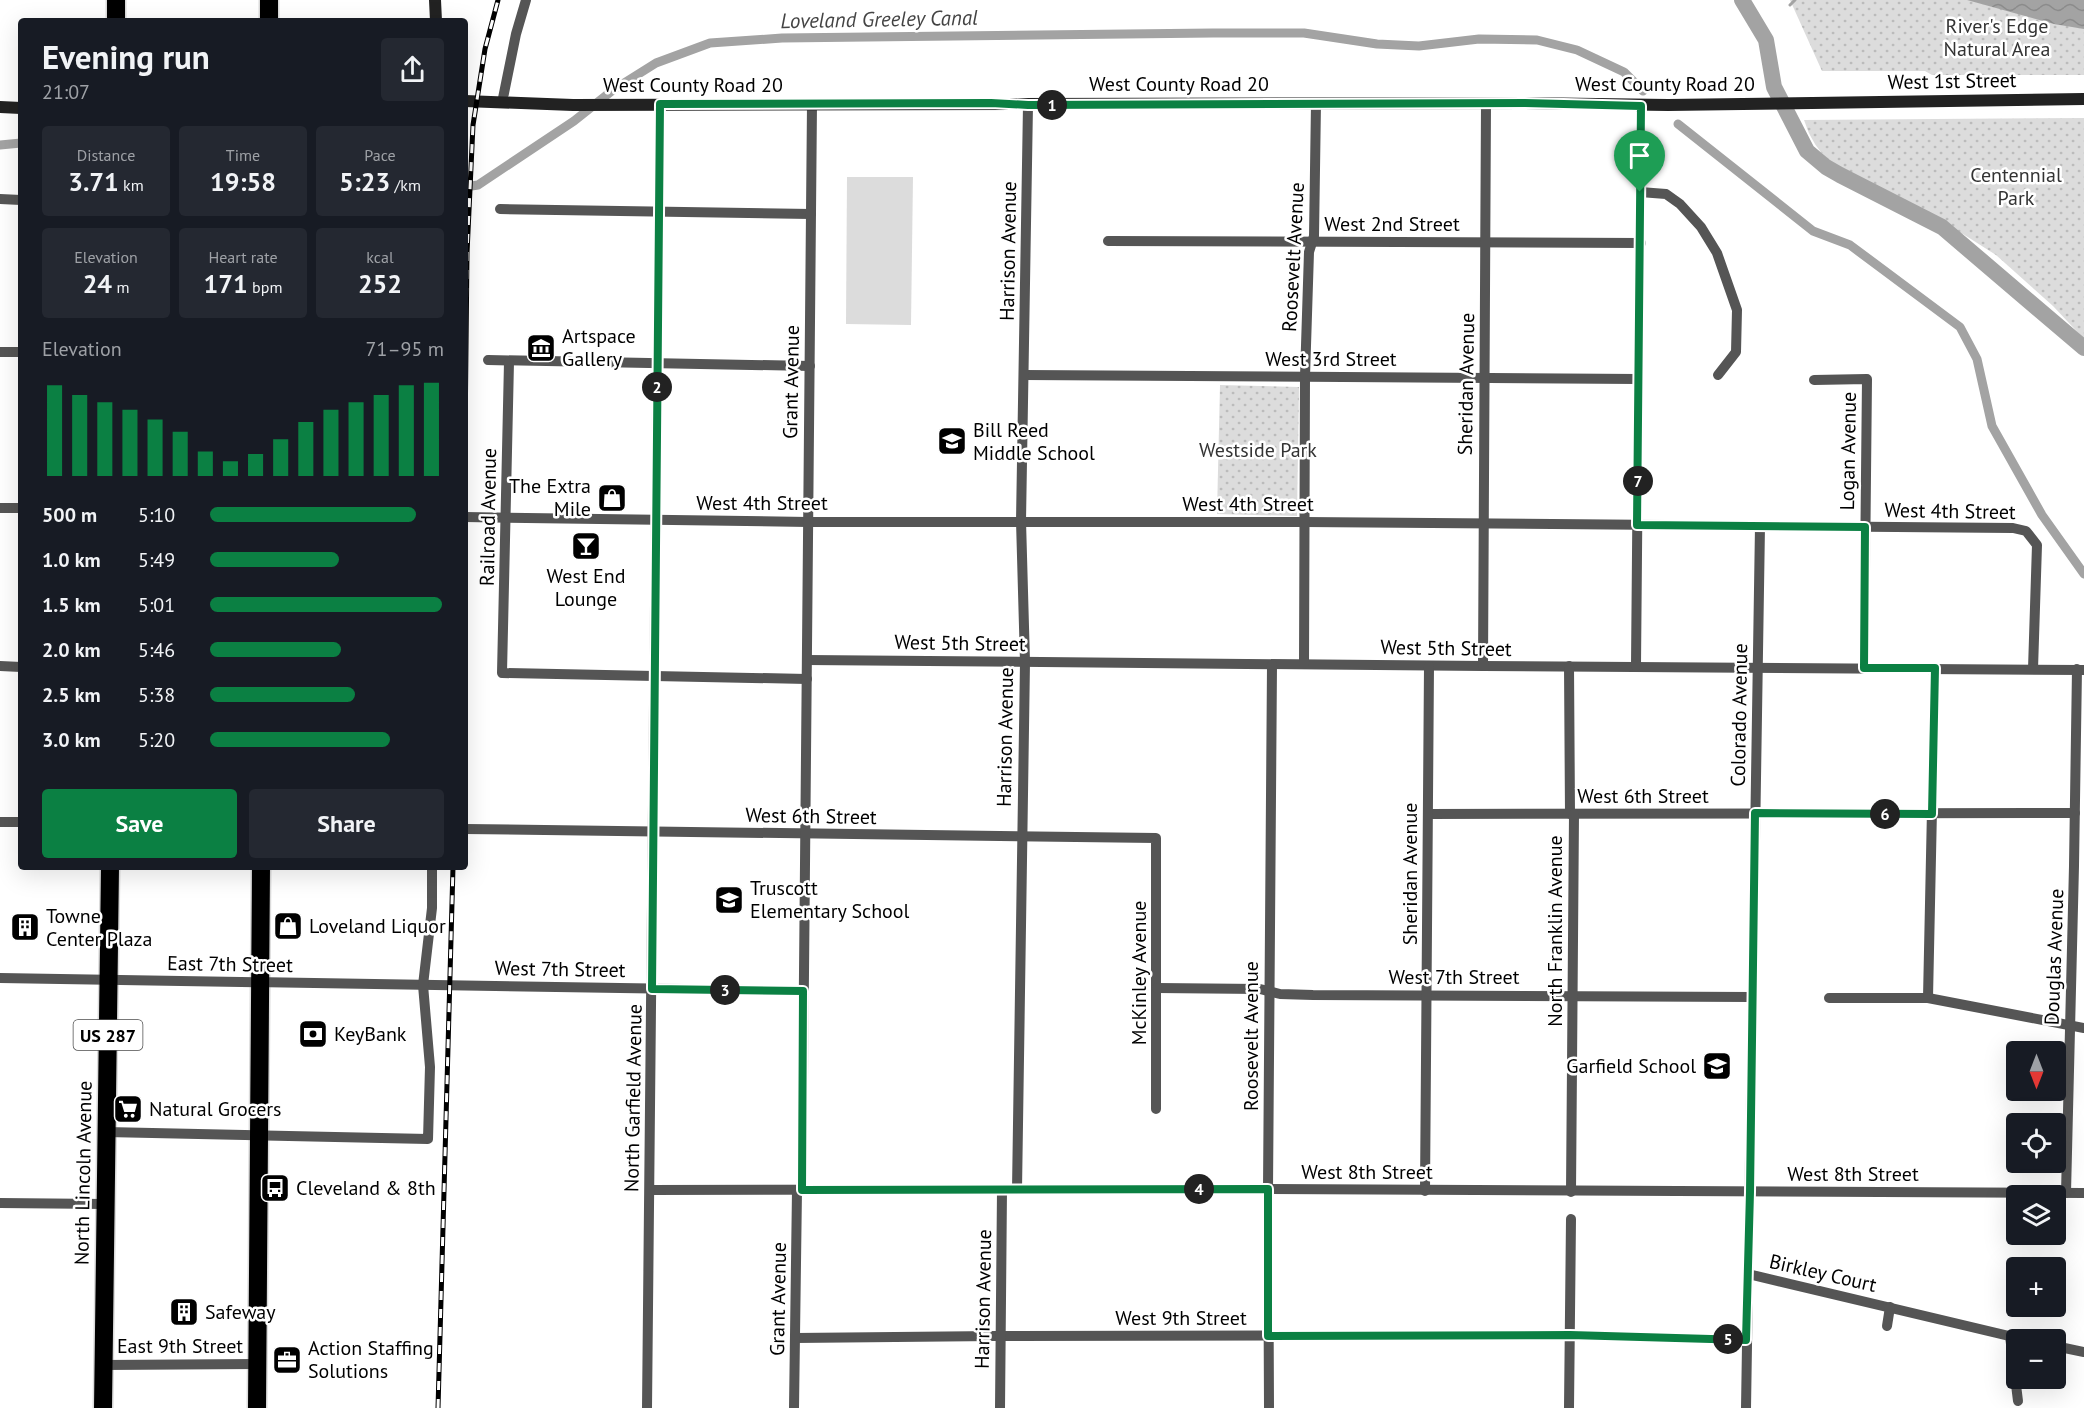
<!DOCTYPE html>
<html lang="en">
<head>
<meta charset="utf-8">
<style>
	:root { --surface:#171b24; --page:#242831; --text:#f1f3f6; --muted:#9ea1a6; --accent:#0b8043 }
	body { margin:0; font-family:"PT Sans",sans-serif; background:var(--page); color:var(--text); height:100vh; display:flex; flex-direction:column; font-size:22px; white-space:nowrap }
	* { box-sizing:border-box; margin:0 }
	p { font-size:20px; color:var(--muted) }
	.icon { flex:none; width:33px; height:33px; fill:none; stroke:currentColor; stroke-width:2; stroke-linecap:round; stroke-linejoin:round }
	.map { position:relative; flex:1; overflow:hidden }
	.details { position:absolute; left:18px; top:18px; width:450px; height:852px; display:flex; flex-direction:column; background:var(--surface); border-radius:6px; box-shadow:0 6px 24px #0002 }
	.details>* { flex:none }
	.needle { width:39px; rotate:180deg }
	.fabs { position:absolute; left:2006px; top:1041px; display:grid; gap:12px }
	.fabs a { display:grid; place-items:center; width:60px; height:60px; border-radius:6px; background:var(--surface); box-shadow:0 6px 24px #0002; font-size:30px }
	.pin { position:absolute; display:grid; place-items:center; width:51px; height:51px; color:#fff; margin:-62px -26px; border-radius:50% 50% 50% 0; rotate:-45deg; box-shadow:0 0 6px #0007 }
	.pin .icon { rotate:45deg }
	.km { position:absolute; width:30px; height:30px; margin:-15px; border-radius:50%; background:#222; color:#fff; font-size:16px; line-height:30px; text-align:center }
	.round { display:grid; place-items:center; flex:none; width:63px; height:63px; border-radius:6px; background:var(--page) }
	.summary { display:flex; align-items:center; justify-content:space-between; height:102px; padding:0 24px }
	h1 { font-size:33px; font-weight:700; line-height:45px }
	.stats { display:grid; grid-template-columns:repeat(3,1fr); gap:9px; height:102px; padding:6px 24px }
	.stats div { display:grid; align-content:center; border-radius:6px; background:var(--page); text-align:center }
	.stats b { font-size:26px; font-weight:700 }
	.stats small { font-size:16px; font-weight:400 }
	.stats p { font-size:16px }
	.chart { height:168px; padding:12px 24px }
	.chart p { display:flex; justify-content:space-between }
	.chart svg { width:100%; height:108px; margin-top:6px; stroke:var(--accent); stroke-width:6 }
	.primary-button { display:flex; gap:12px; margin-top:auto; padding:12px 24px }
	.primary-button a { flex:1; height:69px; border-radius:6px; background:var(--accent); color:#fff; font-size:24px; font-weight:700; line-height:69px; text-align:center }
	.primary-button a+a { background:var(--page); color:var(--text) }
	ul { padding:0 24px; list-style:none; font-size:20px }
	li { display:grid; grid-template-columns:96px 72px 1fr; align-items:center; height:45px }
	li i { height:15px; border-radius:8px; background:var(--accent) }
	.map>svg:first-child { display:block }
</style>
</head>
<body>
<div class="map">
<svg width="2084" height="1408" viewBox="0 0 2084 1408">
	<defs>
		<pattern id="park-dots" width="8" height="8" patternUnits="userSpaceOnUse" patternTransform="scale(1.5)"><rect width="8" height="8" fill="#dcdcdc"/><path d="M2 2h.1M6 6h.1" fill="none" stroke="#bbb" stroke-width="1.8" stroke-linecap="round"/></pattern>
		<pattern id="water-waves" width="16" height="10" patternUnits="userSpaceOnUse" patternTransform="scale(1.5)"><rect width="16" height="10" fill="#a3a3a3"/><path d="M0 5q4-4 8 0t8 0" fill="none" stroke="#8b8b8b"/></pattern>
	</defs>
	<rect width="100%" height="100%" fill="#fff"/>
	<!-- grass -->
	<path fill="#dcdcdc" d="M847,177H913L911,325L846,324Z"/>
	<!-- park -->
	<g fill="url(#park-dots)">
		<path d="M1790,0H2084V75H1932L1925,71H1822Z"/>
		<path d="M2084,118V339L2053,306L1996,255L1963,234L1950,231L1939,223C1899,203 1831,178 1811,137C1808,132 1806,125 1804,120Z"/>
		<path d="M1220,385L1299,387L1297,516L1217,514Z"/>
	</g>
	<!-- water -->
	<path fill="url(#water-waves)" d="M1967,0H2084V29L2054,24Z"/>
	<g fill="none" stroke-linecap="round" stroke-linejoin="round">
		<!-- stream -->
		<path stroke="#a3a3a3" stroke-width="3" d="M1790,5L1795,0"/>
		<!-- canal -->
		<g stroke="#a3a3a3" stroke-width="9">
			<path d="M1678,124L1813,231L1850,245L1960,327L1977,359L1992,426L2042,515L2084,574"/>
			<path d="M0,145L21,143"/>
			<path d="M465,187L478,185L574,121L613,90L656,63L710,43L782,38L1213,33H1304L1377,44L1419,46L1479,39L1537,40L1577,50L1624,72L1643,91"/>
		</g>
		<!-- river -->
		<path stroke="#a3a3a3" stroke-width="16" d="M1742,0L1766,40L1774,87L1807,151L1826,167L1840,175L1942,227L2084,348"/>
		<!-- highway casing -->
		<g stroke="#dbdbdb" stroke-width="21">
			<g id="highway">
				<path d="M116,21V0"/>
				<path d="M269,21V0"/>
				<path d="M103,1408L110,867"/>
				<path d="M257,1408L261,867"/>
			</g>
		</g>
		<!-- street -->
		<g stroke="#555" stroke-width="10">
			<path d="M502,103L516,34L526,0"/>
			<path d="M1640,192L1666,194L1680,204L1701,227L1717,253L1737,310L1736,352L1718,375"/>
			<path d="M0,199L21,200"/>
			<path d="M500,209L811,214"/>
			<path d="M1108,241L1641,243"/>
			<path d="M0,352H21"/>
			<path d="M488,360L810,366"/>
			<path d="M509,362L502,673L807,679"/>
			<path d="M1024,375L1638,379"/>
			<path d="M1814,380L1867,379L1864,668"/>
			<path d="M0,508H21"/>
			<path d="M465,517L808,522H1305L2013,528L2026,531L2037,545L2033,669"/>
			<path d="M807,660L1483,666L2084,670"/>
			<path d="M1304,664L1305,377L1309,252L1314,236L1316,103"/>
			<path d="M0,666L21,667"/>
			<path d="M1483,666L1486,103"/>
			<path d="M1569,666L1570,814"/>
			<path d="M1636,666L1641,106"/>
			<path d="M1428,814L2075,813"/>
			<path d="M0,822H21"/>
			<path d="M465,829L1156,838V1109"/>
			<path d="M0,978L803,991"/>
			<path d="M1157,988L1260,989L1280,994L1313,995L1752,997"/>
			<path d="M1829,998H1928L2084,1028"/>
			<path d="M1928,998L1935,668"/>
			<path d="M106,1132L428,1139L430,1067L423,985L432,908V867"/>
			<path d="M650,1190L1268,1189L2084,1193"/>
			<path d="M802,1190L812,104"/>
			<path d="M1017,1190L1025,662L1021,521L1028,105"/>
			<path d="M1425,1191L1429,666"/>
			<path d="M1571,1192L1574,814"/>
			<path d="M2066,1193L2074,866L2077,669"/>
			<path d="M0,1203L104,1204"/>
			<path d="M1748,1274L2026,1340"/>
			<path d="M1887,1326L1890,1307"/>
			<path d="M2010,1336L2018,1401"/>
			<path d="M795,1338L995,1336L1570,1335L1746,1340"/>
			<path d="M2055,1346L2084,1352"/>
			<path d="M103,1365L258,1364"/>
			<path d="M1269,1407L1268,1189L1272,665"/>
			<path d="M647,1408L660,104"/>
			<path d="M794,1408L797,1190"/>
			<path d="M1000,1408L1002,1190"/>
			<path d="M1569,1408L1571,1219"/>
			<path d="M1746,1408L1760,526"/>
		</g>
		<!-- secondary -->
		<g stroke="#222" stroke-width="12">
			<path d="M435,0L436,21"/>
			<path d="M465,101L573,105L1525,103L1668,105L2084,99"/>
			<path d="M0,107L21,108"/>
		</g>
		<!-- highway -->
		<use href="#highway" stroke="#000" stroke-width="18"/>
		<!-- rail casing -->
		<g stroke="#000" stroke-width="5">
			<g id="rail">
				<path d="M465,441L467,253L473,125L485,49L498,0"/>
				<path d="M438,1408L453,867"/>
			</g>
		</g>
		<!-- rail -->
		<use href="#rail" stroke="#fff" stroke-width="3" stroke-dasharray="9" stroke-linecap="butt"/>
	</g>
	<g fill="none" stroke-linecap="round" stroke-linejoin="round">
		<!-- route casing -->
		<g stroke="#fff" stroke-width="12">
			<path id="route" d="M991,103L1028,105L1525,103L1641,106L1637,525L1865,527L1864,668H1935L1932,814L1755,813L1750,1192L1746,1340L1570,1335L1268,1336V1189L802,1190L803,991L652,989L660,104Z"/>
		</g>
		<!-- route -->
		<use href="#route" stroke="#0b8043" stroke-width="8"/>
	</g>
	<!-- icons -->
	<defs>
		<g id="museum-square" transform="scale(1.5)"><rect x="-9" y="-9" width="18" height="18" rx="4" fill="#000" stroke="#fff"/><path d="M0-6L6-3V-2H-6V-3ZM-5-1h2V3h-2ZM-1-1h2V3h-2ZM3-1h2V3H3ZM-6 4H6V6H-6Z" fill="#fff"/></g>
		<g id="school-square" transform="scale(1.5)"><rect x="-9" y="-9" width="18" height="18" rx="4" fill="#000" stroke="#fff"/><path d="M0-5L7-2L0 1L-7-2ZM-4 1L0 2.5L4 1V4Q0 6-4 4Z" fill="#fff"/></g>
		<g id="shop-square" transform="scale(1.5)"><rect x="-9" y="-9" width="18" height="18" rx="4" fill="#000" stroke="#fff"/><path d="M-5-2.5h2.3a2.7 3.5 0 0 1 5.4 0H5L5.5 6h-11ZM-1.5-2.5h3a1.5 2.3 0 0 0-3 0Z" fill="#fff"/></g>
		<g id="bar-square" transform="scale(1.5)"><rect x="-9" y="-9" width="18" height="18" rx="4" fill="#000" stroke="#fff"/><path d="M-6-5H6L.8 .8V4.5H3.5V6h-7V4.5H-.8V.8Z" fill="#fff"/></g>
		<g id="building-square" transform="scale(1.5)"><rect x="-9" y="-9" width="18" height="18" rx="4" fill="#000" stroke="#fff"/><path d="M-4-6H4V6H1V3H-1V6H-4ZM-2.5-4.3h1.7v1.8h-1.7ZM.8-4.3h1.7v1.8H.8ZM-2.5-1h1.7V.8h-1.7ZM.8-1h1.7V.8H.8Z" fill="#fff"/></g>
		<g id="bank-square" transform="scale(1.5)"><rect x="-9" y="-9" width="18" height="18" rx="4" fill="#000" stroke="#fff"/><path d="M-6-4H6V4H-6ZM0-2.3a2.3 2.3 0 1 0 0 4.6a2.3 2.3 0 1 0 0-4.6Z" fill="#fff"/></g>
		<g id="supermarket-square" transform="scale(1.5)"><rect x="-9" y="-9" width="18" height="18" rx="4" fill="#000" stroke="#fff"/><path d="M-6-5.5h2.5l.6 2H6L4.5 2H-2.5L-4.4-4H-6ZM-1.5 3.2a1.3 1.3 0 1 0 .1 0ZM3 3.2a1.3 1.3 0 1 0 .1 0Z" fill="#fff"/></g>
		<g id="bus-square" transform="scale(1.5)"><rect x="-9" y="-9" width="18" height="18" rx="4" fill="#000" stroke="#fff"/><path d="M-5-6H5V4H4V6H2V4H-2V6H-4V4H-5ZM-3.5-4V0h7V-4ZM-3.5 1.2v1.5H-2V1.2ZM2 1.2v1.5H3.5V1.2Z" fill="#fff"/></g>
		<g id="office-square" transform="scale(1.5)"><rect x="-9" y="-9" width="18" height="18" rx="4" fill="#000" stroke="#fff"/><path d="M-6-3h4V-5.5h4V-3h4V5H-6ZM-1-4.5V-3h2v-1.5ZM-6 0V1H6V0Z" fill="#fff"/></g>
	</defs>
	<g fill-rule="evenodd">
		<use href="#museum-square" x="541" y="348"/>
		<use href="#school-square" x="952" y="441"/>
		<use href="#shop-square" x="612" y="498"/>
		<use href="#bar-square" x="586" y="546"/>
		<use href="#school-square" x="729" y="900"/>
		<use href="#shop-square" x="288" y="926"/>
		<use href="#building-square" x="25" y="927"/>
		<use href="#bank-square" x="313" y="1034"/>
		<use href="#school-square" x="1717" y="1066"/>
		<use href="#supermarket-square" x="128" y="1109"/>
		<use href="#bus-square" x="275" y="1188"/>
		<use href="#building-square" x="184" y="1312"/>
		<use href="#office-square" x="287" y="1360"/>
	</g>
	<g text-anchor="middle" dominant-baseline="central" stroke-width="5" stroke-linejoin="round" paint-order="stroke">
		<!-- shield labels -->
		<rect fill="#fff" stroke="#4c4c4c" stroke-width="1.5" x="73.5" y="1020" width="69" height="30" rx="4.5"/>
		<g font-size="18" font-weight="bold" fill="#000">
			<text x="108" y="1035">US 287</text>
		</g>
		<!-- park labels -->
		<g font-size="20" fill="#333" stroke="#fff">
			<text x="1997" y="26">River's Edge<tspan x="1997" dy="23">Natural Area</tspan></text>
			<text x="2016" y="175">Centennial<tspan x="2016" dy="23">Park</tspan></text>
			<text x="1258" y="450">Westside Park</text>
		</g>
		<!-- street labels -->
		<g font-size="20" fill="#000" stroke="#fff">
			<text transform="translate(1952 81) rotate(-1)">West 1st Street</text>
			<text x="1179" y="84">West County Road 20</text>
			<text x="1665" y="84">West County Road 20</text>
			<text x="693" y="85">West County Road 20</text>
			<text x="1392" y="224">West 2nd Street</text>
			<text transform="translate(1008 251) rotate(-89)">Harrison Avenue</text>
			<text transform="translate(1293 257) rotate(-87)">Roosevelt Avenue</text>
			<text x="1331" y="359">West 3rd Street</text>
			<text transform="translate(791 382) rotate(-89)">Grant Avenue</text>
			<text transform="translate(1466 384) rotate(-89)">Sheridan Avenue</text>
			<text transform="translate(1848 451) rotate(-89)">Logan Avenue</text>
			<text x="762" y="503">West 4th Street</text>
			<text x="1248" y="504">West 4th Street</text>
			<text transform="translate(1950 511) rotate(1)">West 4th Street</text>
			<text transform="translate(488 517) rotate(-89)">Railroad Avenue</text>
			<text transform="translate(960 643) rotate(1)">West 5th Street</text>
			<text transform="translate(1446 648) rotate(1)">West 5th Street</text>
			<text transform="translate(1739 715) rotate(-89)">Colorado Avenue</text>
			<text transform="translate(1005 737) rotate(-89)">Harrison Avenue</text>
			<text x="1643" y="796">West 6th Street</text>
			<text transform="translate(811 816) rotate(1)">West 6th Street</text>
			<text transform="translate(1410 874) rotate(-90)">Sheridan Avenue</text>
			<text transform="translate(1555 931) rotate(-90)">North Franklin Avenue</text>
			<text transform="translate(2054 957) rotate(-88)">Douglas Avenue</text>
			<text transform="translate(230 964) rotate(1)">East 7th Street</text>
			<text transform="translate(560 969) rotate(1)">West 7th Street</text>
			<text transform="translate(1139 973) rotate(-90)">McKinley Avenue</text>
			<text x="1454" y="977">West 7th Street</text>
			<text transform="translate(1251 1036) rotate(-90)">Roosevelt Avenue</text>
			<text transform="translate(633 1098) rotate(-89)">North Garfield Avenue</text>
			<text x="1367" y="1172">West 8th Street</text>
			<text transform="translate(83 1173) rotate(-89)">North Lincoln Avenue</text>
			<text x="1853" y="1174">West 8th Street</text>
			<text transform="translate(1823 1273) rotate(13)">Birkley Court</text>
			<text transform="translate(778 1299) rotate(-89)">Grant Avenue</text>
			<text transform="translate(983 1299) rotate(-89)">Harrison Avenue</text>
			<text x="1181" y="1318">West 9th Street</text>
			<text x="180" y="1346">East 9th Street</text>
		</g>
		<!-- poi labels -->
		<g font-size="20" fill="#000" stroke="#fff" text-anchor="start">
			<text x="562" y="336">Artspace<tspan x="562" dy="23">Gallery</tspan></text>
			<text x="973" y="430">Bill Reed<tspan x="973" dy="23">Middle School</tspan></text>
			<text x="591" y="486" text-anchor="end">The Extra<tspan x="591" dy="23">Mile</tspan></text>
			<text x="586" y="576" text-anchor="middle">West End<tspan x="586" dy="23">Lounge</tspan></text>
			<text x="750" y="888">Truscott<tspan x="750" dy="23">Elementary School</tspan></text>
			<text x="46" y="916">Towne<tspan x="46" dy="23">Center Plaza</tspan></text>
			<text x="309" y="926">Loveland Liquor</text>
			<text x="334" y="1034">KeyBank</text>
			<text x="1696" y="1066" text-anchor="end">Garfield School</text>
			<text x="149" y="1109">Natural Grocers</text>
			<text x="296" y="1188">Cleveland &amp; 8th</text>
			<text x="205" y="1312">Safeway</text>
			<text x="308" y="1348">Action Staffing<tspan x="308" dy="23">Solutions</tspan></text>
		</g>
		<!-- water labels -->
		<g font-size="21" font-style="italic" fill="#444" stroke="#fff">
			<text transform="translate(879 19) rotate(-1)">Loveland Greeley Canal</text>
		</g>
	</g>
</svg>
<div class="fabs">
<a><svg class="needle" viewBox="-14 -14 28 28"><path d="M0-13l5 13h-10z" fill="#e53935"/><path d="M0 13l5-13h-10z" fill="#9ea1a6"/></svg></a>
<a><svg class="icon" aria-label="locate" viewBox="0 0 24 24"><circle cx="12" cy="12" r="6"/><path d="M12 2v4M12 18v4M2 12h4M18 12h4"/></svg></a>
<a><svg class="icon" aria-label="layers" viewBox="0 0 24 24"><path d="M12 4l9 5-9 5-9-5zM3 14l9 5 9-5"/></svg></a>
<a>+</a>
<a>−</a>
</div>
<div class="pin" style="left:1640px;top:192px;background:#1e9e55"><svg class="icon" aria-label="arrive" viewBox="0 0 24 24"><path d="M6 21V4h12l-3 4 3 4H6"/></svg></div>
<b class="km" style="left:1052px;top:105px">1</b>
<b class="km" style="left:657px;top:387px">2</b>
<b class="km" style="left:725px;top:990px">3</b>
<b class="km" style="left:1199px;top:1189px">4</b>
<b class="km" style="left:1728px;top:1339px">5</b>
<b class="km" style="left:1885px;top:814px">6</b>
<b class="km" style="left:1638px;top:481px">7</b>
<section class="details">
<div class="summary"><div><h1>Evening run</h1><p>21:07</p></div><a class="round"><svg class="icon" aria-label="share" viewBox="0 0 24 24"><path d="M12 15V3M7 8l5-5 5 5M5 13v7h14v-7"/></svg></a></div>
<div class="stats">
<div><p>Distance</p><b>3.71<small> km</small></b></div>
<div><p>Time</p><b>19:58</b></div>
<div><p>Pace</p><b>5:23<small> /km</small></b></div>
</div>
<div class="stats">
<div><p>Elevation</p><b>24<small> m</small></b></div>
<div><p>Heart rate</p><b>171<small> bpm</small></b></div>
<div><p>kcal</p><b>252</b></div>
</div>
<div class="chart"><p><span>Elevation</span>71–95 m</p>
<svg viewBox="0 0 160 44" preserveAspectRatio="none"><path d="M5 44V7M15 44V11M25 44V14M35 44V17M45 44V21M55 44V26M65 44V34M75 44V38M85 44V35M95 44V29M105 44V22M115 44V17M125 44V14M135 44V11M145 44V7M155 44V6"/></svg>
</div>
<ul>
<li><b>500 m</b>5:10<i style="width:88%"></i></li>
<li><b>1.0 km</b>5:49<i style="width:55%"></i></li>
<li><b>1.5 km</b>5:01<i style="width:99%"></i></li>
<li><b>2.0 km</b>5:46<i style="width:56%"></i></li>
<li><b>2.5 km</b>5:38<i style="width:62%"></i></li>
<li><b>3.0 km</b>5:20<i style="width:77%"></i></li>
</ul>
<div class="primary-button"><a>Save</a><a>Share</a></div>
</section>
</div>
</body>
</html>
